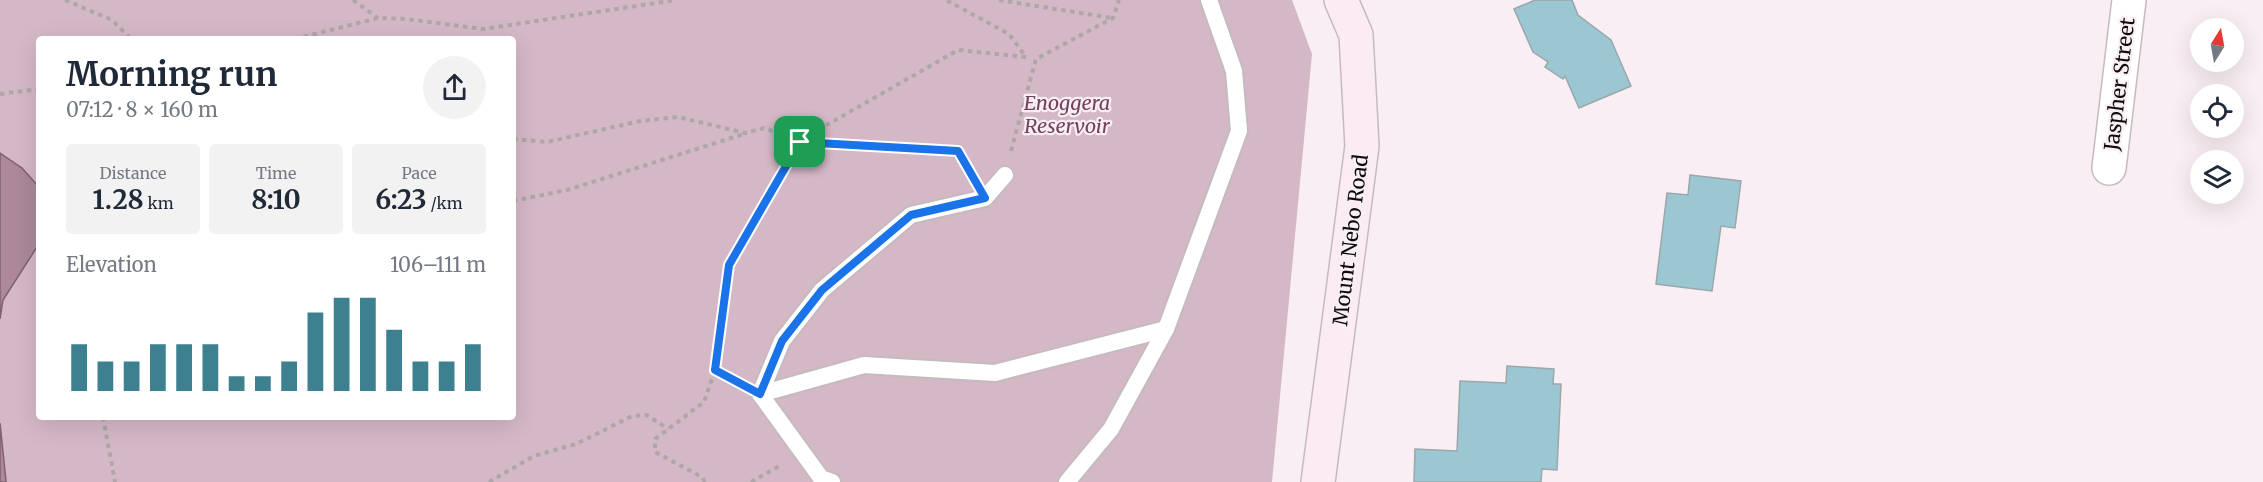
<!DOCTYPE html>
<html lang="en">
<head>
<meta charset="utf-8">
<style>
	:root { --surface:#fff; --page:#f2f2f3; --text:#1f2937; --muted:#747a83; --accent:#3d8190 }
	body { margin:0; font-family:Merriweather,serif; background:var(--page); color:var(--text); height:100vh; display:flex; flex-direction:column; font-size:22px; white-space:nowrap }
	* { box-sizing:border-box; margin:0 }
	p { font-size:20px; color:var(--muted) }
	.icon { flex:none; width:33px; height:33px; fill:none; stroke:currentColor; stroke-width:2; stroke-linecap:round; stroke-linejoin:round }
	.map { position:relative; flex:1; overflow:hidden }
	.drawer { position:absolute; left:36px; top:36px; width:480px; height:384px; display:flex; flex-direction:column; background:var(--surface); border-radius:6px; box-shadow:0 6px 24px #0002 }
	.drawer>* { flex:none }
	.needle { width:39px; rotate:11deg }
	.buttons { position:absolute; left:2190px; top:18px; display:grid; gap:12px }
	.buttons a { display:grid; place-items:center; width:54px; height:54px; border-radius:50%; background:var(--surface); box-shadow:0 6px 24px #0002; font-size:30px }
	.pin { position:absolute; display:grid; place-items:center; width:51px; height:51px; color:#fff; margin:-26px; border-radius:12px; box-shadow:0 3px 9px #0006 }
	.round { display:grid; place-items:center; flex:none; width:63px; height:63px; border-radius:32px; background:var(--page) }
	.headline { display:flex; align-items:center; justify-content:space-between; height:102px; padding:0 30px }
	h1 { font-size:33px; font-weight:700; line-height:45px }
	.stats { display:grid; grid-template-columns:repeat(3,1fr); gap:9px; height:102px; padding:6px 30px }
	.stats div { display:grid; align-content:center; border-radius:6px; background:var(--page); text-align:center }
	.stats b { font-size:26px; font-weight:700 }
	.stats small { font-size:16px; font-weight:400 }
	.stats p { font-size:16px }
	.chart { height:168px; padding:12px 30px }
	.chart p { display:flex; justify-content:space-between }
	.chart svg { width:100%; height:108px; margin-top:6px; stroke:var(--accent); stroke-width:6 }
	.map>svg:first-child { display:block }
</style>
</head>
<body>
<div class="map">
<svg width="2263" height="482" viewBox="0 0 2263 482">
	<rect width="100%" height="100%" fill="#f9eef3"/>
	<!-- green -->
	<path fill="#d5b8c6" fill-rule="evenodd" d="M0,0H1292L1312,54L1272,482H0ZM39,39H513V417H39Z"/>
	<!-- water -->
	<g fill="#ac8899" stroke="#7d626f" stroke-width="1.5">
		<path d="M0,153L22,168L39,187V239L37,247L3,300L0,319Z"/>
		<path d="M0,423L6,481V482H0Z"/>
	</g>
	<!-- building -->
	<g fill="#9ac7d1" stroke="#9ba7aa" stroke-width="1.5">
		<path d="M1535,0H1572L1578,15L1611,40L1631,86L1579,108L1565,76L1563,79L1545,67L1548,62L1533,52L1514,9Z"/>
		<path d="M1690,175L1741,181L1735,228L1721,226L1712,291L1656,284L1667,193L1688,195Z"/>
		<path d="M1507,366L1554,369L1553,384H1561L1557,470L1542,469L1541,482H1414L1415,449L1457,451L1460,381L1506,383Z"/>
	</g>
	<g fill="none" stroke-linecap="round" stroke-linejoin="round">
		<!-- service casing -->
		<g stroke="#c5babf" stroke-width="20">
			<g id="service">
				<path d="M760,394L864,365L995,373L1166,329"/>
				<path d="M760,394L782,341L822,290L911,215L985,198L1005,175"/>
				<path d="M760,394L821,478L832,482"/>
				<path d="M1067,482L1111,429L1166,329L1239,131L1234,71L1209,0"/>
			</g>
		</g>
		<!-- minor casing -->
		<g stroke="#c5babf" stroke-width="36">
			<path id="minor" d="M2109,168L2129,0"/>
		</g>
		<!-- secondary casing -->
		<g stroke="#c5babf" stroke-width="36">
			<path id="secondary" d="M1318,482L1362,146L1356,35L1341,0"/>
		</g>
		<!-- path -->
		<g stroke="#aea6aa" stroke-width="4" stroke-dasharray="4.5 4.5" stroke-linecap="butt">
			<path d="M65,0L112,20L131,39"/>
			<path d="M353,0L378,18"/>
			<path d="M999,0L1112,18"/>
			<path d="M295,39L378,18L406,19L483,29L676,0"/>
			<path d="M0,94L39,89"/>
			<path d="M513,139L547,142L640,121L678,117L745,133L764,128L800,142L958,151L971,174"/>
			<path d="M1011,151L1036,59L1113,18L1119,0"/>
			<path d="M513,201L567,190L744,134"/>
			<path d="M739,383L715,370L729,265L800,142L811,134L958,50L1026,57L1009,34L946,0"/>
			<path d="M103,417L115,482"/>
			<path d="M489,482L534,456L576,444L632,416L647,415L668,429"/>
			<path d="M705,482L702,477L655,452V439L704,402L715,370"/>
			<path d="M751,482L781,465"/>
		</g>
		<!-- service -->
		<use href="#service" stroke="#fff" stroke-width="16"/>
		<!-- minor -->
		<use href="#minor" stroke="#fff" stroke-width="33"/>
		<!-- secondary -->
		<use href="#secondary" stroke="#fbebf3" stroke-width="33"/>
	</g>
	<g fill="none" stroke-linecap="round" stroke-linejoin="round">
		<!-- route casing -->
		<g stroke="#fff" stroke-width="12">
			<path id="route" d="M800,142L958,151L985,198L911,215L822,290L782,341L760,394L715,370L729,265Z"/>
		</g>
		<!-- route -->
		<use href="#route" stroke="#1a73e8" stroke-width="8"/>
	</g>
	<g text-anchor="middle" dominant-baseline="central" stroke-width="4.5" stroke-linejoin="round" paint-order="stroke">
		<!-- street labels -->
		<g font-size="20" fill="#0e0b0d" stroke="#f9eef3">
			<text transform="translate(2119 84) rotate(-83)">Jaspher Street</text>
			<text transform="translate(1350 240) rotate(-83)">Mount Nebo Road</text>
		</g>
		<!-- park labels -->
		<g font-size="20" font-style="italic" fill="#74415c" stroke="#f9eef3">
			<text x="1067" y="102">Enoggera<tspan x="1067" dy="23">Reservoir</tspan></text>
		</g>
	</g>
</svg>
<div class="buttons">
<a><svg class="needle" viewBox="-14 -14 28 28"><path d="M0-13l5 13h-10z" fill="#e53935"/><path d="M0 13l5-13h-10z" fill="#747a83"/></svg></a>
<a><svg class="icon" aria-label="locate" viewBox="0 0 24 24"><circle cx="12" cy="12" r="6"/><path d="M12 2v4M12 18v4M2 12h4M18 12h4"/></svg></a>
<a><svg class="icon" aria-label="layers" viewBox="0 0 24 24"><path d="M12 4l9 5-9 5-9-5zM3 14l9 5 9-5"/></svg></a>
</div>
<div class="pin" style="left:800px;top:142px;background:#1e9e55"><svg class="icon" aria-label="arrive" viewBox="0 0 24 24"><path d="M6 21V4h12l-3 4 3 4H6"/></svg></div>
<section class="drawer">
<div class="headline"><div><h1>Morning run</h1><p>07:12 · 8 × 160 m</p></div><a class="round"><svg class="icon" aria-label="share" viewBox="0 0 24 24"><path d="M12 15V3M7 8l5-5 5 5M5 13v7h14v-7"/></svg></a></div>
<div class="stats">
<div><p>Distance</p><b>1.28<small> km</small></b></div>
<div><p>Time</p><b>8:10</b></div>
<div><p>Pace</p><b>6:23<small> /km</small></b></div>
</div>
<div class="chart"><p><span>Elevation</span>106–111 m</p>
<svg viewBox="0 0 160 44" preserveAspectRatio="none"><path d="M5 44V25M15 44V32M25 44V32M35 44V25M45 44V25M55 44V25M65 44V38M75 44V38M85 44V32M95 44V12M105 44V6M115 44V6M125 44V19M135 44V32M145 44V32M155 44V25"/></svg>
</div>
</section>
</div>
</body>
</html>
